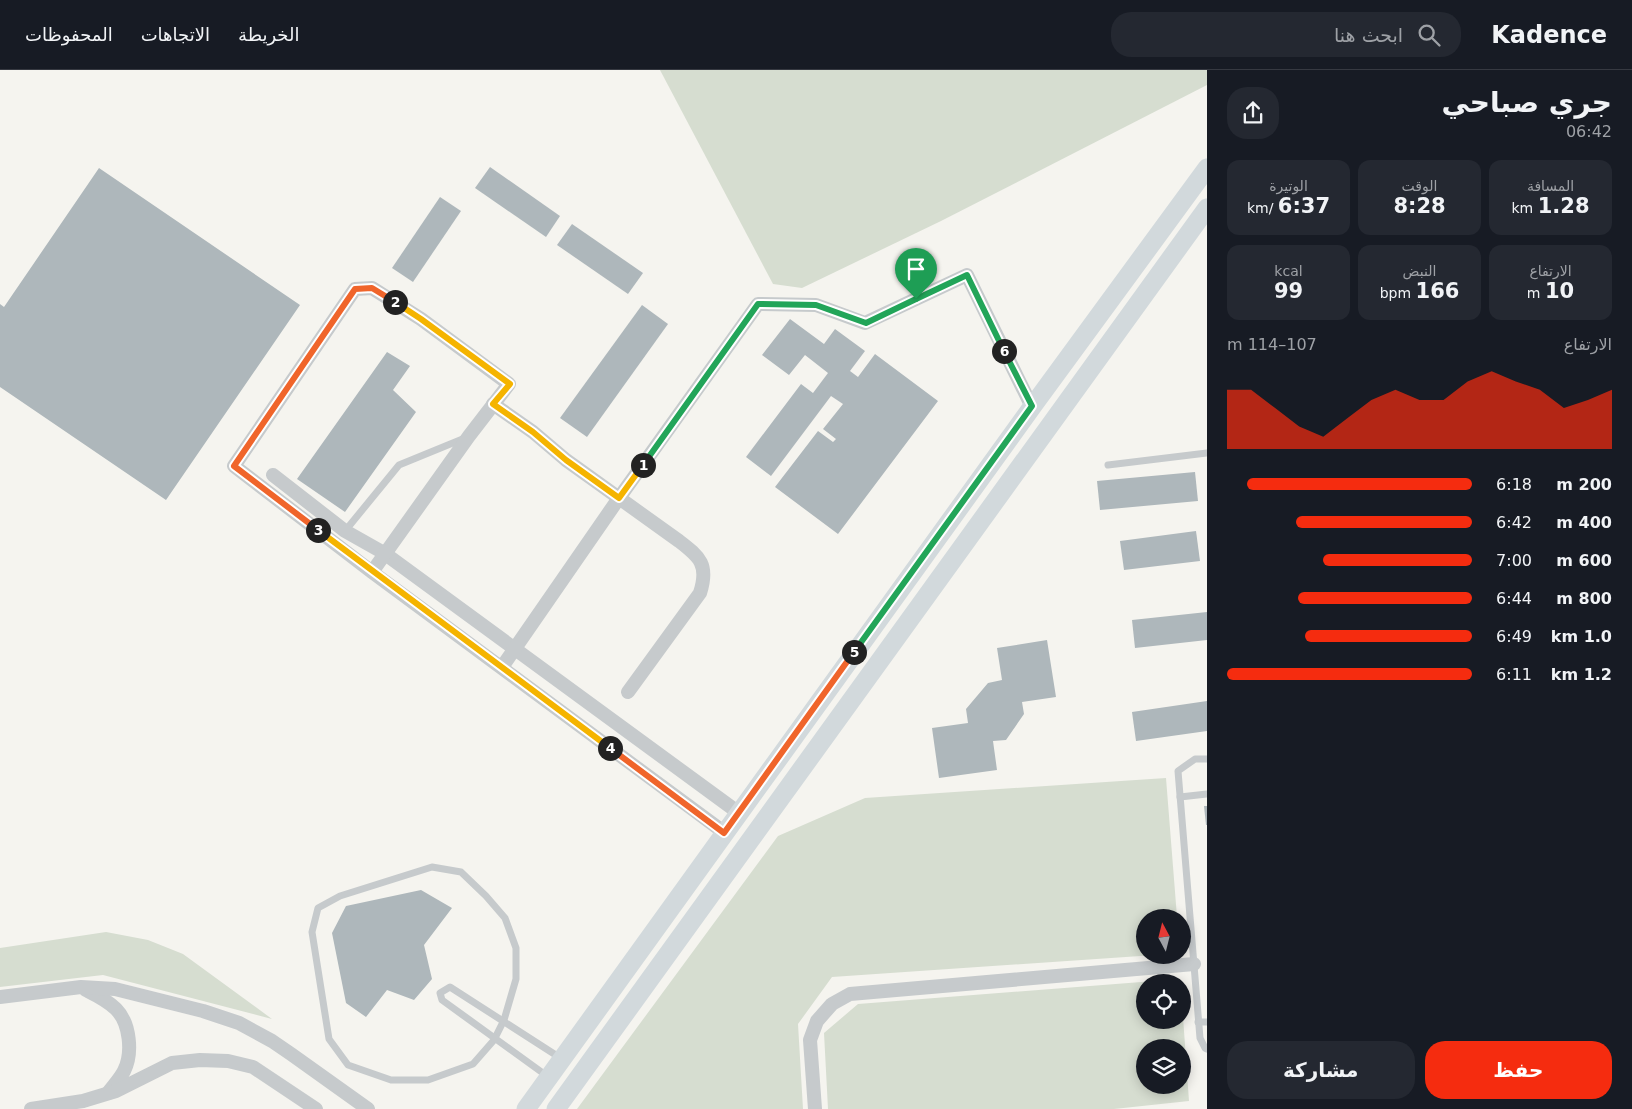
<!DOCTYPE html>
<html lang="ar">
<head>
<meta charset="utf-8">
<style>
	:root { --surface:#171b24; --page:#242831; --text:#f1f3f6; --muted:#9ea1a6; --line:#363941; --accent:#f52c0f }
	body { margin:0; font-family:"DejaVu Sans","Noto Naskh Arabic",sans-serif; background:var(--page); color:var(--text); direction:rtl; height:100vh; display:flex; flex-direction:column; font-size:19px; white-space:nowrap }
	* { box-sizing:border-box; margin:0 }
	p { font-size:16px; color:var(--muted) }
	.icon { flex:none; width:28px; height:28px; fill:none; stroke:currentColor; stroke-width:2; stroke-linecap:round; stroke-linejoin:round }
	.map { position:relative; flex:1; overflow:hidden; direction:ltr }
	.panel { display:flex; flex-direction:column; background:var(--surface); width:425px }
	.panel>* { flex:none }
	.needle { width:32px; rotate:353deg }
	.buttons { position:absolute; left:1136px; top:839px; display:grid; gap:10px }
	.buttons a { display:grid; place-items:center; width:55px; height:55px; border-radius:50%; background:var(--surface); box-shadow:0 2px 12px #0003; font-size:25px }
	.pin { position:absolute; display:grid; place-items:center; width:42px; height:42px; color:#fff; margin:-51px -21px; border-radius:50% 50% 50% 0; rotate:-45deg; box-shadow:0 0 5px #0007 }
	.pin .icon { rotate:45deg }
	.km { position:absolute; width:25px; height:25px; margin:-12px; border-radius:50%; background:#222; color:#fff; font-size:14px; line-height:25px; text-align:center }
	.round { display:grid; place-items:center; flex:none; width:52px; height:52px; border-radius:20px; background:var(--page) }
	.summary { display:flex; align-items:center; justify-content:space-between; height:85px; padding:0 20px }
	h1 { font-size:28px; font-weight:800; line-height:38px }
	.figures { display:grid; grid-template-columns:repeat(3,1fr); gap:8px; height:85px; padding:5px 20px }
	.figures div { display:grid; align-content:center; border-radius:12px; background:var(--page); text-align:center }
	.figures b { font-size:21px; font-weight:800 }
	.figures small { font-size:14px; font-weight:400 }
	.figures p { font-size:14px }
	.chart { height:140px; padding:10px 20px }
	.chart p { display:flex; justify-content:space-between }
	.chart svg { width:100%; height:90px; margin-top:5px; fill:var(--accent); opacity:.7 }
	.cta { display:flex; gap:10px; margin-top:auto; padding:10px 20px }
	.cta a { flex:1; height:58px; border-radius:20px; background:var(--accent); color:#fff; font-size:20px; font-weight:800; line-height:58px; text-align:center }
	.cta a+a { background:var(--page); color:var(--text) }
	ul { padding:0 20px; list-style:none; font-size:16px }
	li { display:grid; grid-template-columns:80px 60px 1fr; align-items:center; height:38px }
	li i { height:12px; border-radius:6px; background:var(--accent) }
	header { display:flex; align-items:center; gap:30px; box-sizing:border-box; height:70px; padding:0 25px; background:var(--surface); border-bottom:1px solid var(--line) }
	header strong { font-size:24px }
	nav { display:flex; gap:28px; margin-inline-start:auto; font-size:18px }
	.search { width:350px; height:45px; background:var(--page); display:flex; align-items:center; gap:12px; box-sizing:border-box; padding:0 18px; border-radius:20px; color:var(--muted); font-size:19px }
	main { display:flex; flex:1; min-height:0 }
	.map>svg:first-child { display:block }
</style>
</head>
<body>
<header>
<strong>Kadence</strong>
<div class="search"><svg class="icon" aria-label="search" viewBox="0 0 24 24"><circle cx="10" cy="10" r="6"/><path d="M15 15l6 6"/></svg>ابحث هنا</div>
<nav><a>الخريطة</a><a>الاتجاهات</a><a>المحفوظات</a></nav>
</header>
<main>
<section class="panel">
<div class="summary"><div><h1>جري صباحي</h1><p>06:42</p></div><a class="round"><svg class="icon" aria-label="share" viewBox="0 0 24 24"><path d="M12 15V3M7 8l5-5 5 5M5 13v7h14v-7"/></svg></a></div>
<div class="figures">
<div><p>المسافة</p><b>1.28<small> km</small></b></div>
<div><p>الوقت</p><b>8:28</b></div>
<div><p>الوتيرة</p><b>6:37<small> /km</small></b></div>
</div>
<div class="figures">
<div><p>الارتفاع</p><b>10<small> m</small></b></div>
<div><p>النبض</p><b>166<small> bpm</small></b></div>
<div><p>kcal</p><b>99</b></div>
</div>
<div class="chart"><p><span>الارتفاع</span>107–114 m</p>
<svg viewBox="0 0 160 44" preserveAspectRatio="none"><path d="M0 44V15L10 15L20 24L30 33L40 38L50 29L60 20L70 15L80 20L90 20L100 11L110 6L120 11L130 15L140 24L150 20L160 15V44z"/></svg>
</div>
<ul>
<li><b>200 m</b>6:18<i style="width:92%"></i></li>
<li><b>400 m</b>6:42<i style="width:72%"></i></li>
<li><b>600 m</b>7:00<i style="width:61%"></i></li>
<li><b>800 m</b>6:44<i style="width:71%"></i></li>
<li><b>1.0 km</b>6:49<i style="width:68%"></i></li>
<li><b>1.2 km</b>6:11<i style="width:100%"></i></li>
</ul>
<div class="cta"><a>حفظ</a><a>مشاركة</a></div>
</section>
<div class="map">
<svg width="1207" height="1039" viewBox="0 0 1207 1039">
	<rect width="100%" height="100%" fill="#f5f4ef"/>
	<!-- green -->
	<g fill="#d6ddd0" fill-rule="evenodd">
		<path d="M660,0H1207V15L941,151L802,218L773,214Z"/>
		<path d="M1166,708L1177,847L1145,848V885H1155L832,907L798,954L803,1039H577L778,766L865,728Z"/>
		<path d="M106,862L148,870L183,884L272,949L103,905L0,917V878Z"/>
		<path d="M1180,909V912H1145V950H1182L1183,947L1189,1031L1114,1039H828L824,963L858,934ZM1145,978H1182V1015H1145Z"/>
	</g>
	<!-- building -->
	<g fill="#aeb7bb">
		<path d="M490,97L560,146L546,167L475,118Z"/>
		<path d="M99,98L300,235L166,430L0,317V234L4,237Z"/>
		<path d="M440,127L461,141L413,212L392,198Z"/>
		<path d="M572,154L643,203L628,224L557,175Z"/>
		<path d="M642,235L668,254L587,367L560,348Z"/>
		<path d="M790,249L824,274L835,259L865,281L850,301L858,307L875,284L938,331L838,464L775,417L818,361L833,372L836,369L823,359L843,334L831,326L771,406L746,387L801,314L813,323L828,303L805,285L789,305L762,285Z"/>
		<path d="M387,282L410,296L393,320L416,342L345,442L297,409Z"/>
		<path d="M1195,402L1198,431L1100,440L1097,411Z"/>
		<path d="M1196,461L1200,491L1124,500L1120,471Z"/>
		<path d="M1207,542V570L1135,578L1132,550Z"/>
		<path d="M1047,570L1056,627L1022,632L1024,644L1006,670L993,671L997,700L939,708L932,658L968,653L966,639L988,613L1002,610L997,578Z"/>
		<path d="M1207,631V661L1136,671L1132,642Z"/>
		<path d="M1204,736H1207V755H1206Z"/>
		<path d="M421,820L452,838L424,875L432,909L414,930L387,920L366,947L346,933L332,863L346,836Z"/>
	</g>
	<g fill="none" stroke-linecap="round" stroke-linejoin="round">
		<!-- lane -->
		<g stroke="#c6cacc" stroke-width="7">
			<path d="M1108,395L1207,383"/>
			<path d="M345,461L399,395L465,368"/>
			<path d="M1207,689H1195L1178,701L1200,968L1205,978L1207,979"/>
			<path d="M1180,727L1207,724"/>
			<path d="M432,797L461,802L486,826L505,848L516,878V909L504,950L494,970L473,994L428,1010H391L348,995L329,969L312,862L318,838L340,826Z"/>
			<path d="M1198,952H1207"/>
			<path d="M547,1006L442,930L440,923L450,917L562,989"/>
		</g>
		<!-- street -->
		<g stroke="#c6cacc" stroke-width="14">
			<path d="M493,334L533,362L566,390L679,471C700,487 709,495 700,523L628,622"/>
			<path d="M273,405L345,461L384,483L739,743"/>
			<path d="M372,502L469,366L509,314L421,249L372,218L355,219L234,396L372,502L725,763"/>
			<path d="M502,597L619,428L758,234L816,235L865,253L967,205L1032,337"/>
			<path d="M86,920C96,925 107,930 116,939C130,953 133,983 124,1001C120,1009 113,1016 108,1023"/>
			<path d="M0,927L81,917L115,919L203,941L239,953L272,971L291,984L368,1039"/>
			<path d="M31,1039L83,1031L116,1021L172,993L200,990L228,991L253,997L316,1039"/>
			<path d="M815,1039L810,970L817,951L832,934L850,924L1194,894"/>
		</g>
		<!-- secondary -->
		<g stroke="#d2d9dc" stroke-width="19">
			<path d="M526,1039L1032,337L1207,98"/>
			<path d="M556,1039L1207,138"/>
		</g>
	</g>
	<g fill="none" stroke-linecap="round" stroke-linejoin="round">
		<!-- split-1 casing -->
		<g stroke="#fff" stroke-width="10">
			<path id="split-1" d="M643,395L758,234L816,235L866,253L916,229"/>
		</g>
		<!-- split-2 casing -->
		<g stroke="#fff" stroke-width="10">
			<path id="split-2" d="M395,232L421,249L510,314L493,334L533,362L566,390L619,428L643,395"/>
		</g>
		<!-- split-3 casing -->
		<g stroke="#fff" stroke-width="10">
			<path id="split-3" d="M318,460L234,396L355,219L372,218L395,232"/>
		</g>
		<!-- split-4 casing -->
		<g stroke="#fff" stroke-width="10">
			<path id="split-4" d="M318,460L610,678"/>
		</g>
		<!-- split-5 casing -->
		<g stroke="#fff" stroke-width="10">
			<path id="split-5" d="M610,678L724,763L854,582"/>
		</g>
		<!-- split-6 casing -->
		<g stroke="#fff" stroke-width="10">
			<path id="split-6" d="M854,582L1032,336L1004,281"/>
		</g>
		<!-- split-7 casing -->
		<g stroke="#fff" stroke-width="10">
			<path id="split-7" d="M916,229L967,205L1004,281"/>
		</g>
		<!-- split-1 -->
		<use href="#split-1" stroke="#22a559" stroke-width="6"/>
		<!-- split-2 -->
		<use href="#split-2" stroke="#f5b400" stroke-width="6"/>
		<!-- split-3 -->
		<use href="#split-3" stroke="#f0652b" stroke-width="6"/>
		<!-- split-4 -->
		<use href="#split-4" stroke="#f5b400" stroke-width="6"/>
		<!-- split-5 -->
		<use href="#split-5" stroke="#f0652b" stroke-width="6"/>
		<!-- split-6 -->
		<use href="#split-6" stroke="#22a559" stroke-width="6"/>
		<!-- split-7 -->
		<use href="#split-7" stroke="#22a559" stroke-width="6"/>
	</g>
</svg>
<div class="buttons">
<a><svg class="needle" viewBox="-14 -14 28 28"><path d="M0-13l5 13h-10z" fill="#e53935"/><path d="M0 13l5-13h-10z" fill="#9ea1a6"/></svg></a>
<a><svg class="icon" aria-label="locate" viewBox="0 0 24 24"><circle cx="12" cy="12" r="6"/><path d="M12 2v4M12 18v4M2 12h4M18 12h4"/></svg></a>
<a><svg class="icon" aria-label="layers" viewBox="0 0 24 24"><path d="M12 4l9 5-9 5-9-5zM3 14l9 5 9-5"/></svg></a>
</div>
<div class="pin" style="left:916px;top:229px;background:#1e9e55"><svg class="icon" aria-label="arrive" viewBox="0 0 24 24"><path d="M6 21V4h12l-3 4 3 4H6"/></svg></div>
<b class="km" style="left:643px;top:395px">1</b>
<b class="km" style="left:395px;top:232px">2</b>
<b class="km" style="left:318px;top:460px">3</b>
<b class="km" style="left:610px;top:678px">4</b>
<b class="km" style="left:854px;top:582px">5</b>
<b class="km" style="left:1004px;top:281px">6</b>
</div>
</main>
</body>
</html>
